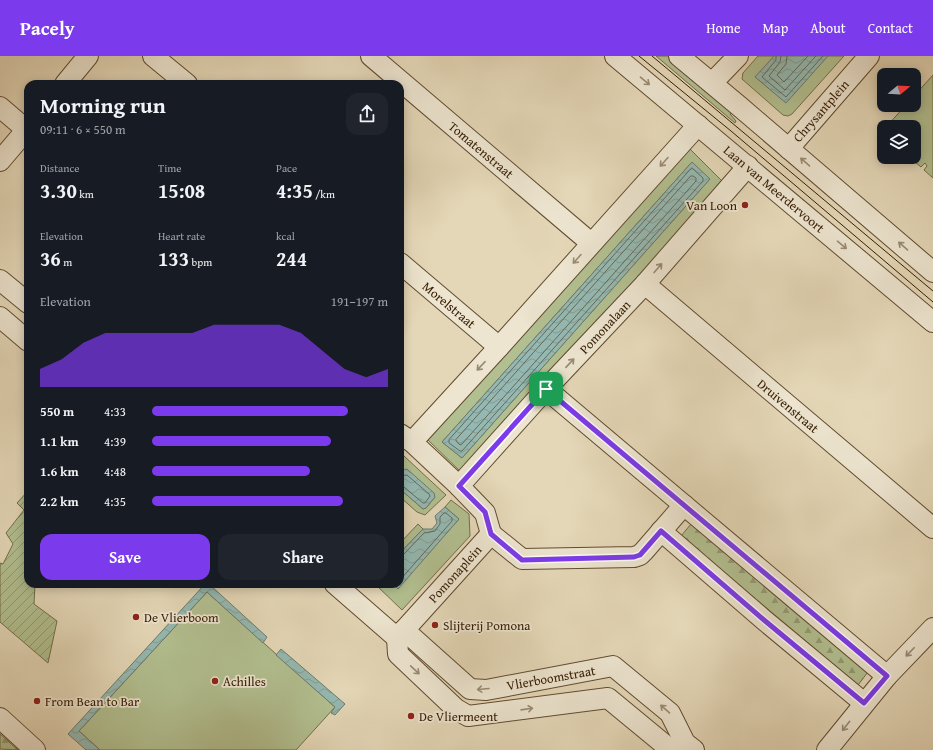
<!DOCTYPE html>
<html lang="en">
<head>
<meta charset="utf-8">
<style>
	:root { --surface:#171b24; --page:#20242c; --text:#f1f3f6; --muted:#9ea1a6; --accent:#7c3aed }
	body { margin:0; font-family:"Gentium Book Plus",serif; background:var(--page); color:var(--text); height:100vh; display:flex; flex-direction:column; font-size:15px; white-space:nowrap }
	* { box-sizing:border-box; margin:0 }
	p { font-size:13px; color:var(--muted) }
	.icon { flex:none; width:22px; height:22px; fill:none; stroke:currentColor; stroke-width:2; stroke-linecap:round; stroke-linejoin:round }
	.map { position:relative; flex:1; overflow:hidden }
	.sheet { position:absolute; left:24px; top:24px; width:380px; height:508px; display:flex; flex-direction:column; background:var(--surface); border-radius:12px; box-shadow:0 2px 10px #0003 }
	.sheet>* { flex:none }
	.needle { width:26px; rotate:72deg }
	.tools { position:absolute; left:877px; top:12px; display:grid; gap:8px }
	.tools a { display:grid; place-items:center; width:44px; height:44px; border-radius:8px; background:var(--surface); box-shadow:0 2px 10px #0003; font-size:20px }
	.pin { position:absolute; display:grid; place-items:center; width:34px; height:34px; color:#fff; margin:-17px; border-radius:8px; box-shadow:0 2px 6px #0006 }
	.round { display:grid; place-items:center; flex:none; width:42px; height:42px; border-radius:12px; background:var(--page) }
	.overview { display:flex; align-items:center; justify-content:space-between; height:68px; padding:0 16px }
	h1 { font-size:22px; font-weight:700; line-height:30px }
	.metrics { display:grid; grid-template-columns:repeat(3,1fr); gap:6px; height:68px; padding:4px 16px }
	.metrics div { display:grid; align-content:center }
	.metrics b { font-size:20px; font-weight:700 }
	.metrics small { font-size:11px; font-weight:400 }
	.metrics p { font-size:11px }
	.chart { height:112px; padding:8px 16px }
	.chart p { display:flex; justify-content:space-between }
	.chart svg { width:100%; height:72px; margin-top:4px; fill:var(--accent); opacity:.7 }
	.button { display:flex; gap:8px; margin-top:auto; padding:8px 16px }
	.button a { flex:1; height:46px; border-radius:12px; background:var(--accent); color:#fff; font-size:16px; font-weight:700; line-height:46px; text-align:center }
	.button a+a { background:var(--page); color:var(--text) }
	ul { padding:0 16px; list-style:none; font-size:13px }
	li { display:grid; grid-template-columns:64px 48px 1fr; align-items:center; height:30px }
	li i { height:10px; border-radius:5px; background:var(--accent) }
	header { display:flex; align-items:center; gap:24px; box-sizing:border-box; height:56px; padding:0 20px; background:var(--accent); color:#fff }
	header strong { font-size:19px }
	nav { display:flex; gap:22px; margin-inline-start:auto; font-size:14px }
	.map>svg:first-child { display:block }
</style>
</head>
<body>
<header>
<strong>Pacely</strong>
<nav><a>Home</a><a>Map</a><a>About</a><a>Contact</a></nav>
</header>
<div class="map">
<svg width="933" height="694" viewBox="0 0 933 694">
	<defs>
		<pattern id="forest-firs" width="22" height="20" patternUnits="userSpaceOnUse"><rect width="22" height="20" fill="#b2bf90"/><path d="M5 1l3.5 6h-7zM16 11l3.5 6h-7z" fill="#929a73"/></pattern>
		<pattern id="garden-furrows" width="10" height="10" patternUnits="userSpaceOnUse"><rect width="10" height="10" fill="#b2bf90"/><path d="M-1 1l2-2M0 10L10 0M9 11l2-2" fill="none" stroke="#929a73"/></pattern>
		<pattern id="water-waves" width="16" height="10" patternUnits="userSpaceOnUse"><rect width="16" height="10" fill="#95b9b2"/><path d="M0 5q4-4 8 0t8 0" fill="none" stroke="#819e97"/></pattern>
	</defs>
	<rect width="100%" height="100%" fill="#e4d7b7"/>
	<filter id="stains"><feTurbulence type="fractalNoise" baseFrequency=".005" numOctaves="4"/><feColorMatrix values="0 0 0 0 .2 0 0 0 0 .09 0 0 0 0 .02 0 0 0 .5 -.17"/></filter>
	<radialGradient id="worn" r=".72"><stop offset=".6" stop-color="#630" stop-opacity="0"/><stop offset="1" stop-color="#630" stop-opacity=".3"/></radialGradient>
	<!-- grass -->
	<g fill="#b2bf90" stroke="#746e4a" fill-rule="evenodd">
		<path d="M656,0H670L733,53L730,58L736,65L735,67Z"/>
		<path d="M758,0H844L792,58L788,60L783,59L742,23L743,17Z"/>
		<path d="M933,19V122L924,114L927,110L925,107L921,111L909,101H914V71H886L906,49H909L913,51L915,49L914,40Z"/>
		<path d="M688,91L723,126L463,418L426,382ZM692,106L709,124L462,402L442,386Z"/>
		<path d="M404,400L446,439L425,459L417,456L400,441V433L423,453L426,452L435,441L403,414L400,418V405Z"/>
		<path d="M451,444L469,458L470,480L402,554L375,528H393L397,532L459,463L445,451Z"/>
		<path d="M418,468L423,473L400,497V487Z"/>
		<path d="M207,536L335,651L296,694H100L79,675Z"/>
	</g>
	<!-- forest -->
	<g fill="url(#forest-firs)" stroke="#746e4a">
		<path d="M691,468L868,616L858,629L681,480Z"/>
		<path d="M0,678L18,694L0,693Z"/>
	</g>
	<!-- garden -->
	<path fill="url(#garden-furrows)" stroke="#746e4a" d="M28,435V528H35L34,548L57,565L48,607L0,566V507L3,508L13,488L6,477L24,454L17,447Z"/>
	<!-- water -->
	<g fill="url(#water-waves)" stroke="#6f7a6c">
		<path d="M774,0H828L786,47L755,21Z"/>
		<path d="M692,106L710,123L462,402L442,386Z"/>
		<path d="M407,413L434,437L435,441L426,452L423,453L400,433V418L403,414Z"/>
		<path d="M445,451L459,463L398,533L393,528H400V497L423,473H432L437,467L435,460Z"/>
		<path d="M205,528H209L267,581L263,587L207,536L79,675L100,694H86L68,678Z"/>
		<path d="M281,593L345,648L335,659L331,657L335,651L276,599Z"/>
	</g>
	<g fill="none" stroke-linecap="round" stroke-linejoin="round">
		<!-- shore -->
		<g stroke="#656a5a" stroke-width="1">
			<path d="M776,0V4L762,21L786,41L823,0"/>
			<path d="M781,0L780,6L769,20L785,34L816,0"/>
			<path d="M787,0L786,8L777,19L784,26L808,0"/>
			<path d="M692,112L703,122V125L462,395H460L449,387V384Z"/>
			<path d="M691,120H693L696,122V125L462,388L460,389L457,386L456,384Z"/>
			<path d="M400,420L407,419L429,438L430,440L425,447H423L404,431H400"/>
			<path d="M400,500L404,498L424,477L435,475L440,468V461L444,457H446L452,462V465L400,524"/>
		</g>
		<!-- minor casing -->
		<g stroke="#614b30" stroke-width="22">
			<g id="minor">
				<path d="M153,0L187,28"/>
				<path d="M371,0L591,187"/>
				<path d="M615,0L933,266"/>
				<path d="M679,0L739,50L933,216"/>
				<path d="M712,27L738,0"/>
				<path d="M65,28L88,0"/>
				<path d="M0,51L28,75"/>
				<path d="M789,93L796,84L869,0"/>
				<path d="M0,105L28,72"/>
				<path d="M400,207L499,291"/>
				<path d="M0,224L28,247"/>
				<path d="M645,228L933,472"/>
				<path d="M0,261L28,285"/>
				<path d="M546,333L887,620"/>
				<path d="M400,378L412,386L459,430L485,457L491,478"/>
				<path d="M412,386L499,291L698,69"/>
				<path d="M459,430L546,333L645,228L748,110"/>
				<path d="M661,475L764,564L864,647"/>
				<path d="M491,478L522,503L634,501L640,499L644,495L684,449"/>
				<path d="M335,528L397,582"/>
				<path d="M404,574L470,633L486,634L613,610L670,657L685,687L694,694"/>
				<path d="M397,582L398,598L456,653L468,660L608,642L671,694"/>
				<path d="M397,582L491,478"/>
				<path d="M0,662L35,694"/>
				<path d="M827,694L887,620L933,572"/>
			</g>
		</g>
		<!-- minor -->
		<use href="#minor" stroke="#ede5d0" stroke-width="20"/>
		<!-- tram -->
		<g stroke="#351c03" stroke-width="1">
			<path d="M639,0L731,75L933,246"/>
			<path d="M652,0L933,235"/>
		</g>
	</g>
	<!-- one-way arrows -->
	<defs><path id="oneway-shaft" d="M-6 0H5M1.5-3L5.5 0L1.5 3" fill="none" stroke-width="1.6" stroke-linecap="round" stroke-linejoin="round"/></defs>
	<g stroke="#9a8b74">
		<use href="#oneway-shaft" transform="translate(645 25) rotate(40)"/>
		<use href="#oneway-shaft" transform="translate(664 106) rotate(132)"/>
		<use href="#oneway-shaft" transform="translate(805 106) rotate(-139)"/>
		<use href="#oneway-shaft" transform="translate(842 189) rotate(40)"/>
		<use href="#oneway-shaft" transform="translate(903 190) rotate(-139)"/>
		<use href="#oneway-shaft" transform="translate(577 203) rotate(132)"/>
		<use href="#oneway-shaft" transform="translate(658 212) rotate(-49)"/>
		<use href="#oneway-shaft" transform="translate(570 307) rotate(-47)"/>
		<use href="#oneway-shaft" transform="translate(481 310) rotate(133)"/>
		<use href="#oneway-shaft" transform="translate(910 596) rotate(134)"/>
		<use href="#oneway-shaft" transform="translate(415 614) rotate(43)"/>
		<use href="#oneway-shaft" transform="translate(483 633) rotate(175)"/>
		<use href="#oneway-shaft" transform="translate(527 653) rotate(-8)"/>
		<use href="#oneway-shaft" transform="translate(665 653) rotate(-139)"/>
		<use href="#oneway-shaft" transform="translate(846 670) rotate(128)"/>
	</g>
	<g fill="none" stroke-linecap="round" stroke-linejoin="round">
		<!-- route casing -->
		<g stroke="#fff" stroke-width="8">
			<path id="route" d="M546,333L887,620L864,647L764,564L661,475L640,499L634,501L522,504L491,478L485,456L459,430Z"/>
		</g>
		<!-- route -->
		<use href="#route" stroke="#7c3aed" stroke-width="5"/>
	</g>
	<!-- markers -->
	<g fill="#8f2418" stroke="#ede5d0" stroke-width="1.5">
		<circle cx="745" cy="149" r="4"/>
		<circle cx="136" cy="561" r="4"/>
		<circle cx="435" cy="569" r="4"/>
		<circle cx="215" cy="625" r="4"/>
		<circle cx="37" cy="645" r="4"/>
		<circle cx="411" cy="660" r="4"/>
	</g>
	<g text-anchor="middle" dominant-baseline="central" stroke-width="3.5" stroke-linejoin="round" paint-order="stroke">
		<!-- street labels -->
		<g font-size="13" fill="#351c03" stroke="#ede5d0">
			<text transform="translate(821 55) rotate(-49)">Chrysantplein</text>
			<text transform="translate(481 94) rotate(40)">Tomatenstraat</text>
			<text transform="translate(774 133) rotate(40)">Laan van Meerdervoort</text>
			<text transform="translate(449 249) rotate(40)">Morelstraat</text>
			<text transform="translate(605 271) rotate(-47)">Pomonalaan</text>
			<text transform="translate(788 350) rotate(40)">Druivenstraat</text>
			<text transform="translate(455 518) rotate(-48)">Pomonaplein</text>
			<text transform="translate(551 622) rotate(-10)">Vlierboomstraat</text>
		</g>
		<!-- poi labels -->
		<g font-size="13" fill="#351c03" stroke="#ede5d0" text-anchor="start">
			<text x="737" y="149" text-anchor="end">Van Loon</text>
			<text x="144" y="561">De Vlierboom</text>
			<text x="443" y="569">Slijterij Pomona</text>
			<text x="223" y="625">Achilles</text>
			<text x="45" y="645">From Bean to Bar</text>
			<text x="419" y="660">De Vliermeent</text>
		</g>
	</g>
	<rect width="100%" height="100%" filter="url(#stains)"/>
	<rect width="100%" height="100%" fill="url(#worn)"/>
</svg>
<div class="tools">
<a><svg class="needle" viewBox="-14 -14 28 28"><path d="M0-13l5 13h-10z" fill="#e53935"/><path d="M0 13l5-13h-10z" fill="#9ea1a6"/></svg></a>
<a><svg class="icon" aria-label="layers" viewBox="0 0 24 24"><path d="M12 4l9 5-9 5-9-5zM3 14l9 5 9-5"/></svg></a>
</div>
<div class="pin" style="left:546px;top:333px;background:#1e9e55"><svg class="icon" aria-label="arrive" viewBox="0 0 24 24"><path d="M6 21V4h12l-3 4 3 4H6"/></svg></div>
<section class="sheet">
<div class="overview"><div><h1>Morning run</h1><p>09:11 · 6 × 550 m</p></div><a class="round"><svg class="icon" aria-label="share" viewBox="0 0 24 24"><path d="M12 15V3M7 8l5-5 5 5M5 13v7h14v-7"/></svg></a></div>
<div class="metrics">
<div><p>Distance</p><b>3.30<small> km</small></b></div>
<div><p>Time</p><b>15:08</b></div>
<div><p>Pace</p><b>4:35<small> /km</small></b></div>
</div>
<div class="metrics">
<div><p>Elevation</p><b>36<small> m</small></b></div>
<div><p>Heart rate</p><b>133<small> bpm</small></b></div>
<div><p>kcal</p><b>244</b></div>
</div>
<div class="chart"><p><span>Elevation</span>191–197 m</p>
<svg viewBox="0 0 160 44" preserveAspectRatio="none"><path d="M0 44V33L10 27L20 17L30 11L40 11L50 11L60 11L70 11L80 6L90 6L100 6L110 6L120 11L130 22L140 33L150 38L160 33V44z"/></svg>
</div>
<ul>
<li><b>550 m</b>4:33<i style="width:83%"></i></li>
<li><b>1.1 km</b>4:39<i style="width:76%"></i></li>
<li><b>1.6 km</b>4:48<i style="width:67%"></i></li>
<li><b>2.2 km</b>4:35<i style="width:81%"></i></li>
</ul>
<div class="button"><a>Save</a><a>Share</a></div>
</section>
</div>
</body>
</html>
